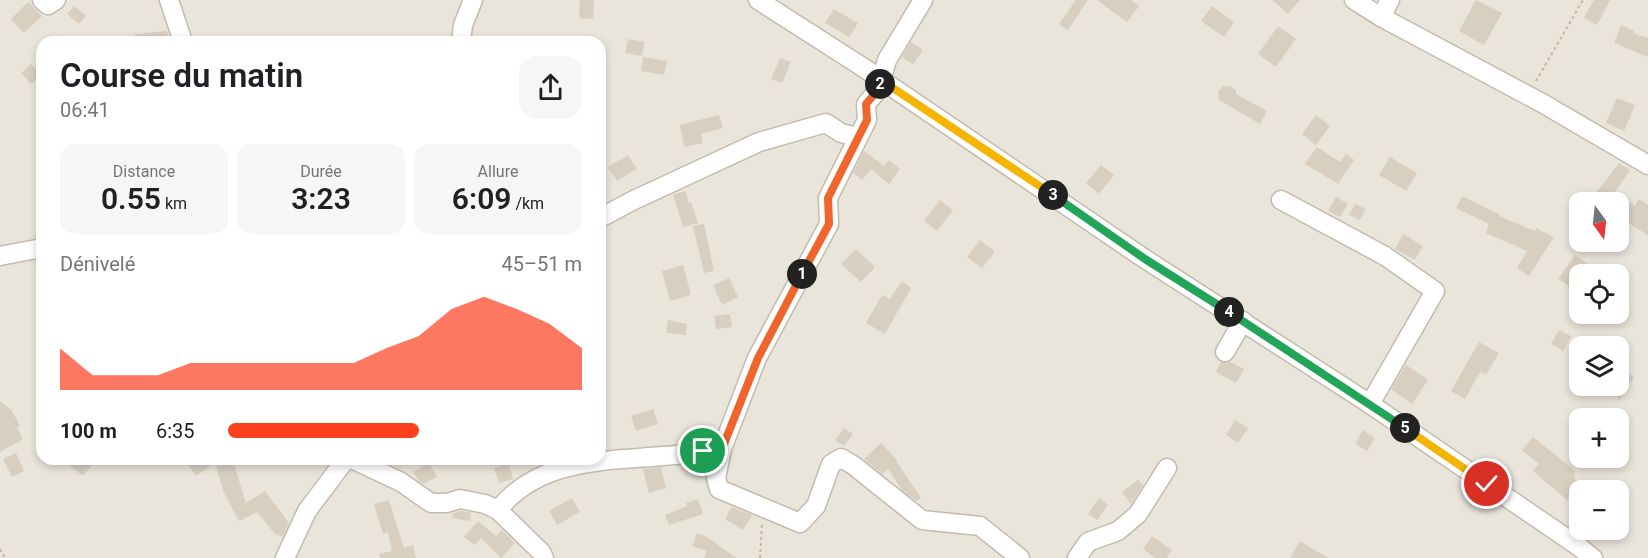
<!DOCTYPE html>
<html lang="fr">
<head>
<meta charset="utf-8">
<style>
	:root { --surface:#fff; --page:#f6f6f6; --text:#202124; --muted:#757577; --accent:#fc3f1d }
	body { margin:0; font-family:Roboto,sans-serif; background:var(--page); color:var(--text); height:100vh; display:flex; flex-direction:column; font-size:22px; white-space:nowrap }
	* { box-sizing:border-box; margin:0 }
	p { font-size:20px; color:var(--muted) }
	.icon { flex:none; width:33px; height:33px; fill:none; stroke:currentColor; stroke-width:2; stroke-linecap:round; stroke-linejoin:round }
	.map { position:relative; flex:1; overflow:hidden }
	.panel { position:absolute; left:36px; top:36px; width:570px; height:429px; display:flex; flex-direction:column; background:var(--surface); border-radius:18px; box-shadow:0 3px 9px #0003 }
	.panel>* { flex:none }
	.needle { width:39px; rotate:165deg }
	.controls { position:absolute; left:1569px; top:192px; display:grid; gap:12px }
	.controls a { display:grid; place-items:center; width:60px; height:60px; border-radius:12px; background:var(--surface); box-shadow:0 3px 9px #0003; font-size:30px }
	.pin { position:absolute; display:grid; place-items:center; width:51px; height:51px; color:#fff; margin:-26px; border:3px solid #fff; border-radius:50%; box-shadow:0 2px 6px #0007 }
	.km { position:absolute; width:30px; height:30px; margin:-15px; border-radius:50%; background:#222; color:#fff; font-size:16px; line-height:30px; text-align:center }
	.round { display:grid; place-items:center; flex:none; width:63px; height:63px; border-radius:18px; background:var(--page) }
	.head { display:flex; align-items:center; justify-content:space-between; height:102px; padding:0 24px }
	h1 { font-size:33px; font-weight:600; line-height:45px }
	.metrics { display:grid; grid-template-columns:repeat(3,1fr); gap:9px; height:102px; padding:6px 24px }
	.metrics div { display:grid; align-content:center; border-radius:15px; background:var(--page); text-align:center }
	.metrics b { font-size:30px; font-weight:600 }
	.metrics small { font-size:16px; font-weight:400 }
	.metrics p { font-size:16px }
	.chart { height:168px; padding:12px 24px }
	.chart p { display:flex; justify-content:space-between }
	.chart svg { width:100%; height:108px; margin-top:6px; fill:var(--accent); opacity:.7 }
	ul { padding:0 24px; list-style:none; font-size:20px }
	li { display:grid; grid-template-columns:96px 72px 1fr; align-items:center; height:45px }
	li i { height:15px; border-radius:8px; background:var(--accent) }
	.map>svg:first-child { display:block }
</style>
</head>
<body>
<div class="map">
<svg width="1648" height="558" viewBox="0 0 1648 558">
	<rect width="100%" height="100%" fill="#f6f3ec"/>
	<!-- residential -->
	<path fill="#eae5da" fill-rule="evenodd" d="M0,0H1648V558H0ZM42,42H600V459H42ZM1580,202H1618V242H1580ZM1580,274H1618V314H1580ZM1580,346H1618V386H1580ZM1580,418H1618V458H1580ZM1580,490H1618V530H1580Z"/>
	<!-- building -->
	<g fill="#d8cfc1">
		<path d="M580,0H594L593,19L579,18Z"/>
		<path d="M1076,0H1088L1068,30L1059,24Z"/>
		<path d="M1097,0H1131L1139,6L1127,22Z"/>
		<path d="M1272,0H1300L1288,14Z"/>
		<path d="M1476,0L1502,13L1484,45L1459,31Z"/>
		<path d="M1594,0H1610L1597,25L1584,18Z"/>
		<path d="M28,2L42,16L24,33L11,19Z"/>
		<path d="M74,6L86,16L79,24L67,14Z"/>
		<path d="M1212,6L1234,22L1224,37L1201,21Z"/>
		<path d="M834,9L858,23L849,37L825,23Z"/>
		<path d="M1621,25L1634,31L1633,33L1648,38V57L1614,43Z"/>
		<path d="M1278,26L1296,39L1276,67L1258,54Z"/>
		<path d="M167,31L169,42H135V34Z"/>
		<path d="M628,39L645,42L642,56L625,53Z"/>
		<path d="M911,42L923,50L913,64L902,57Z"/>
		<path d="M643,57L667,61L664,75L641,71Z"/>
		<path d="M780,58L791,62L782,83L771,79Z"/>
		<path d="M31,64L41,76L31,84L21,73Z"/>
		<path d="M1223,86H1230L1236,90V94L1267,111L1260,124L1219,100L1218,91Z"/>
		<path d="M1617,98L1635,105L1624,131L1606,123Z"/>
		<path d="M719,115L723,128L701,134L703,143L684,147L680,125Z"/>
		<path d="M1316,115L1330,126L1316,145L1302,134Z"/>
		<path d="M1317,147L1340,162L1346,154L1354,160L1338,184L1305,164Z"/>
		<path d="M864,151L884,166L889,160L900,169L889,184L871,169L862,180L853,173Z"/>
		<path d="M628,155L637,169L617,181L608,167Z"/>
		<path d="M1390,157L1417,173L1406,191L1379,175Z"/>
		<path d="M1619,163L1630,170L1615,192L1635,206L1639,199L1648,205V235L1618,217V202H1589Z"/>
		<path d="M1101,165L1114,175L1099,194L1086,183Z"/>
		<path d="M685,191L689,203L691,202L698,223L683,227L673,195Z"/>
		<path d="M1462,196L1499,214V216L1535,231L1536,228L1554,237L1529,276L1517,268L1527,251L1486,233L1489,224L1456,208Z"/>
		<path d="M1336,197L1348,204L1340,217L1328,211Z"/>
		<path d="M940,200L953,210L937,231L924,221Z"/>
		<path d="M1355,204L1366,209L1360,220L1349,215Z"/>
		<path d="M704,224L714,271L704,273L693,226Z"/>
		<path d="M1403,234L1423,246L1415,260L1395,249Z"/>
		<path d="M980,240L995,252L982,268L967,257Z"/>
		<path d="M856,249L875,267L861,282L841,264Z"/>
		<path d="M1575,255L1603,274H1580V293L1558,279Z"/>
		<path d="M683,265L691,295L670,301L662,271Z"/>
		<path d="M729,278L738,297L722,305L713,285Z"/>
		<path d="M902,281L911,288L885,334L866,323L882,295L890,299Z"/>
		<path d="M730,314L732,327L716,329L714,316Z"/>
		<path d="M668,320L687,324L686,335L666,333Z"/>
		<path d="M1559,330L1571,336L1563,351L1551,344Z"/>
		<path d="M1479,342L1499,353L1486,375L1480,372L1465,399L1451,391Z"/>
		<path d="M1221,362H1231L1244,369L1236,383L1216,372Z"/>
		<path d="M1406,365L1428,380L1412,404L1391,389Z"/>
		<path d="M1618,368L1634,377L1618,402Z"/>
		<path d="M0,401L12,411L20,426L17,428L23,439L0,452Z"/>
		<path d="M653,409L658,424L636,431L631,416Z"/>
		<path d="M1235,420L1248,428L1238,443L1226,435Z"/>
		<path d="M844,428L853,434L844,446L835,440Z"/>
		<path d="M1363,430L1375,438L1367,451L1355,444Z"/>
		<path d="M1533,437L1574,470L1575,479L1581,484L1567,500L1533,471L1539,464L1522,450Z"/>
		<path d="M881,443L897,460L896,461L921,498L916,501L902,490L888,469L882,474L864,459Z"/>
		<path d="M16,453L24,471L12,477L3,459Z"/>
		<path d="M76,459H97L83,476L70,466Z"/>
		<path d="M184,459H220L196,476Z"/>
		<path d="M233,461L246,503L265,491L289,523L283,537L275,534L257,512L239,521L224,493L216,466Z"/>
		<path d="M429,463L437,477L424,484L417,479L413,472Z"/>
		<path d="M509,463L513,479L499,483L494,468Z"/>
		<path d="M661,467L666,488L649,493L643,469Z"/>
		<path d="M1138,480L1143,485L1131,504L1122,492Z"/>
		<path d="M572,498L580,512L557,525L549,511Z"/>
		<path d="M1099,498L1108,505L1097,520L1088,514Z"/>
		<path d="M698,499L703,514L669,525L665,515L687,506L686,503Z"/>
		<path d="M389,500L404,548L413,545L416,558H380L379,554L392,551L388,532L383,534L374,504Z"/>
		<path d="M732,507L752,515L743,530L725,519Z"/>
		<path d="M461,511L471,513L470,521L452,518L453,513Z"/>
		<path d="M478,521L496,536L502,530L515,543L501,558L481,538L475,545L464,537Z"/>
		<path d="M697,533L707,537L736,558H704L707,551L692,546Z"/>
		<path d="M1152,536L1172,550L1167,558H1155L1143,549Z"/>
		<path d="M1300,541L1328,558H1290Z"/>
	</g>
	<g fill="none" stroke-linecap="round" stroke-linejoin="round">
		<!-- minor casing -->
		<g stroke="#c2bbae" stroke-width="21">
			<g id="minor">
				<path d="M42,0L48,5L56,0"/>
				<path d="M169,0L181,36L180,42"/>
				<path d="M758,0L861,66L1145,259L1370,404L1578,546L1593,558"/>
				<path d="M923,0L887,60L878,90L866,104L867,120L828,198L829,224L757,358L722,449L716,478L719,489L800,523L816,506L831,464L841,458L853,465L922,520L980,526L1020,558"/>
				<path d="M1354,0L1381,17L1542,103L1648,165"/>
				<path d="M1381,17L1390,0"/>
				<path d="M461,42L463,25L473,0"/>
				<path d="M1281,200L1385,256L1435,291L1370,404"/>
				<path d="M600,218L634,200L759,142L826,123L841,133L857,137"/>
				<path d="M0,256L42,248"/>
				<path d="M1225,352L1243,321"/>
				<path d="M352,459L401,482L431,503H447L460,499L485,504L498,510L541,552L544,558"/>
				<path d="M498,510C538,459 604,461 663,456C683,455 702,451 722,449"/>
				<path d="M285,558L307,511L346,459"/>
				<path d="M1077,558L1088,542L1118,531L1138,514L1167,468"/>
			</g>
		</g>
		<!-- path -->
		<g stroke="#c4b79f" stroke-width="2" stroke-dasharray="3 3" stroke-linecap="butt">
			<path d="M1536,81L1583,0"/>
			<path d="M0,549L5,558"/>
			<path d="M760,558L762,524"/>
		</g>
		<!-- minor -->
		<use href="#minor" stroke="#fff" stroke-width="18"/>
	</g>
	<g fill="none" stroke-linecap="round" stroke-linejoin="round">
		<!-- split-1 casing -->
		<g stroke="#fff" stroke-width="12">
			<path id="split-1" d="M703,451L722,449L758,358L802,274"/>
		</g>
		<!-- split-2 casing -->
		<g stroke="#fff" stroke-width="12">
			<path id="split-2" d="M802,274L829,224L828,198L867,120L866,104L878,90L880,84"/>
		</g>
		<!-- split-3 casing -->
		<g stroke="#fff" stroke-width="12">
			<path id="split-3" d="M880,84L881,80L1053,195"/>
		</g>
		<!-- split-4 casing -->
		<g stroke="#fff" stroke-width="12">
			<path id="split-4" d="M1053,195L1145,259L1229,312"/>
		</g>
		<!-- split-5 casing -->
		<g stroke="#fff" stroke-width="12">
			<path id="split-5" d="M1229,312L1405,428"/>
		</g>
		<!-- split-6 casing -->
		<g stroke="#fff" stroke-width="12">
			<path id="split-6" d="M1405,428L1487,484"/>
		</g>
		<!-- split-1 -->
		<use href="#split-1" stroke="#f0652b" stroke-width="8"/>
		<!-- split-2 -->
		<use href="#split-2" stroke="#f0652b" stroke-width="8"/>
		<!-- split-3 -->
		<use href="#split-3" stroke="#f5b400" stroke-width="8"/>
		<!-- split-4 -->
		<use href="#split-4" stroke="#22a559" stroke-width="8"/>
		<!-- split-5 -->
		<use href="#split-5" stroke="#22a559" stroke-width="8"/>
		<!-- split-6 -->
		<use href="#split-6" stroke="#f5b400" stroke-width="8"/>
	</g>
</svg>
<div class="controls">
<a><svg class="needle" viewBox="-14 -14 28 28"><path d="M0-13l5 13h-10z" fill="#e53935"/><path d="M0 13l5-13h-10z" fill="#757577"/></svg></a>
<a><svg class="icon" aria-label="locate" viewBox="0 0 24 24"><circle cx="12" cy="12" r="6"/><path d="M12 2v4M12 18v4M2 12h4M18 12h4"/></svg></a>
<a><svg class="icon" aria-label="layers" viewBox="0 0 24 24"><path d="M12 4l9 5-9 5-9-5zM3 14l9 5 9-5"/></svg></a>
<a>+</a>
<a>−</a>
</div>
<div class="pin" style="left:703px;top:451px;background:#1e9e55"><svg class="icon" aria-label="arrive" viewBox="0 0 24 24"><path d="M6 21V4h12l-3 4 3 4H6"/></svg></div>
<div class="pin" style="left:1487px;top:484px;background:#d93025"><svg class="icon" aria-label="check" viewBox="0 0 24 24"><path d="M5 12l5 5 9-10"/></svg></div>
<b class="km" style="left:802px;top:274px">1</b>
<b class="km" style="left:880px;top:84px">2</b>
<b class="km" style="left:1053px;top:195px">3</b>
<b class="km" style="left:1229px;top:312px">4</b>
<b class="km" style="left:1405px;top:428px">5</b>
<section class="panel">
<div class="head"><div><h1>Course du matin</h1><p>06:41</p></div><a class="round"><svg class="icon" aria-label="share" viewBox="0 0 24 24"><path d="M12 15V3M7 8l5-5 5 5M5 13v7h14v-7"/></svg></a></div>
<div class="metrics">
<div><p>Distance</p><b>0.55<small> km</small></b></div>
<div><p>Durée</p><b>3:23</b></div>
<div><p>Allure</p><b>6:09<small> /km</small></b></div>
</div>
<div class="chart"><p><span>Dénivelé</span>45–51 m</p>
<svg viewBox="0 0 160 44" preserveAspectRatio="none"><path d="M0 44V27L10 38L20 38L30 38L40 33L50 33L60 33L70 33L80 33L90 33L100 27L110 22L120 11L130 6L140 11L150 17L160 27V44z"/></svg>
</div>
<ul>
<li><b>100 m</b>6:35<i style="width:54%"></i></li>
</ul>
</section>
</div>
</body>
</html>
